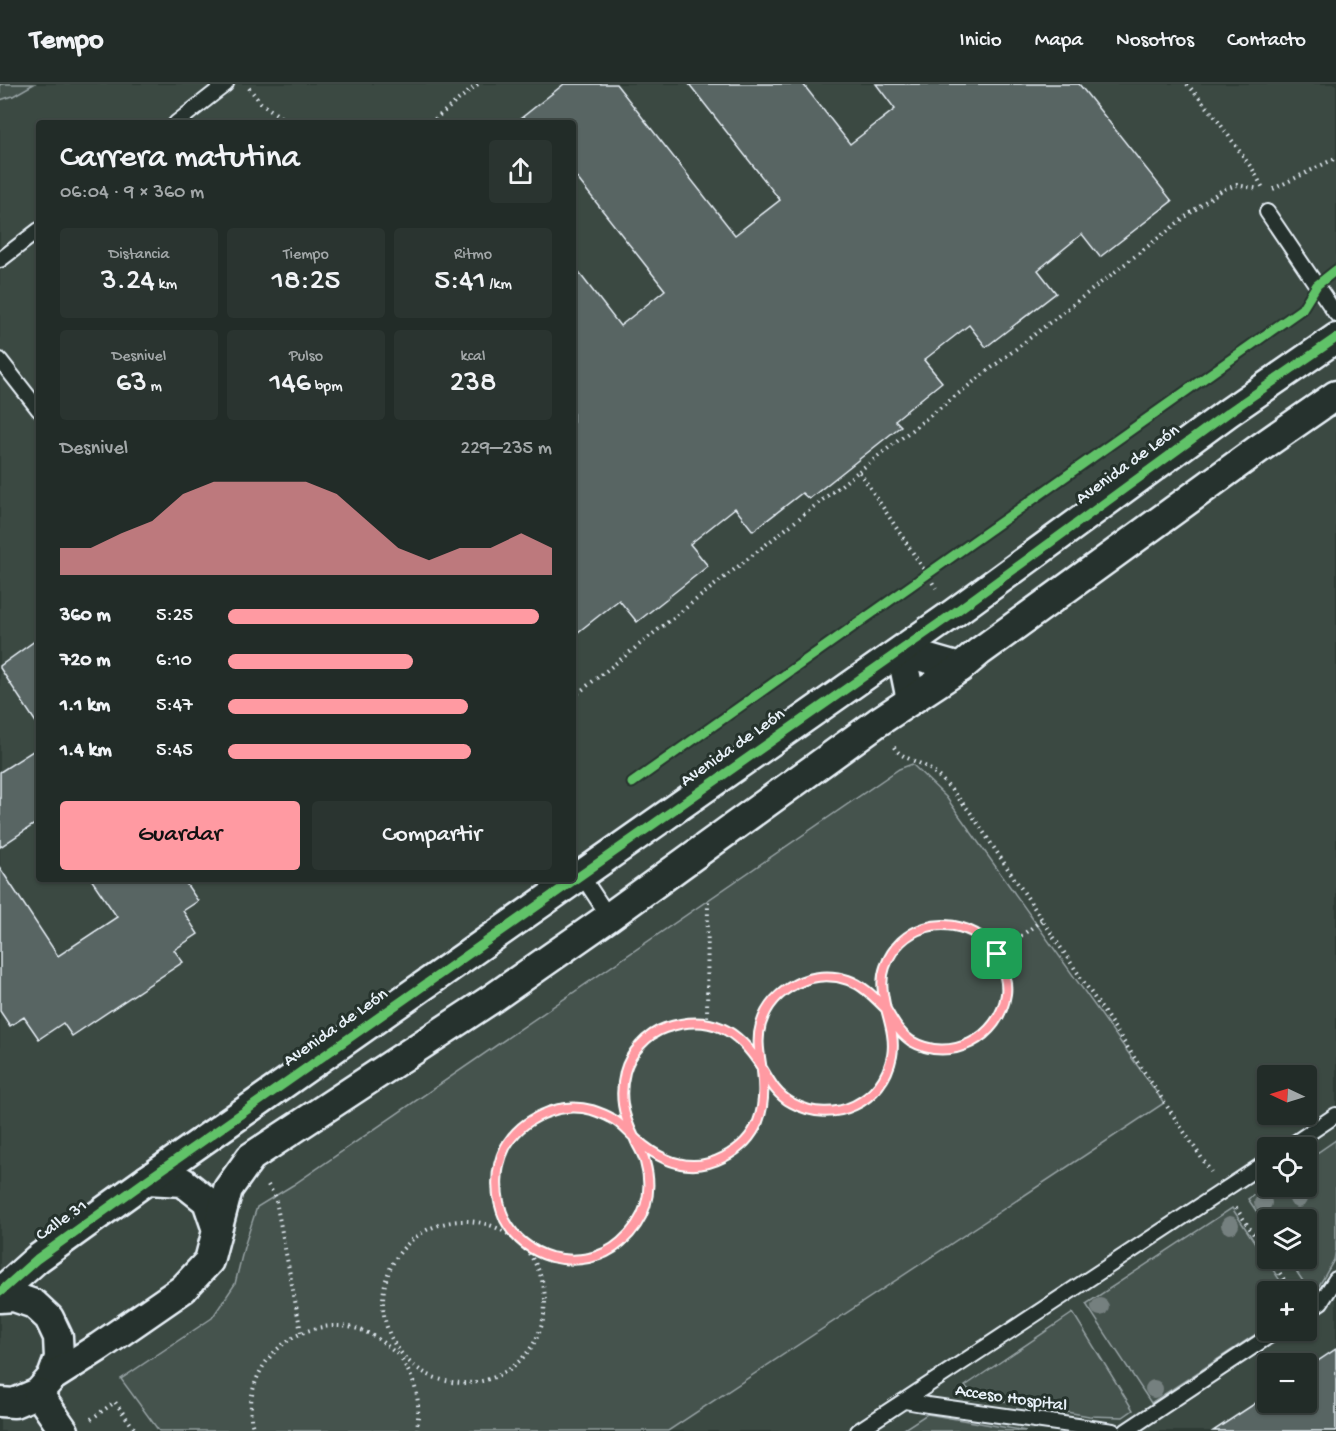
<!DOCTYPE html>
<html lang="es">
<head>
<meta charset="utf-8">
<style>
	:root { --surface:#222c28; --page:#2a3430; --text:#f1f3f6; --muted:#a2a7a8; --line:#3f4845; --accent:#ff9aa2 }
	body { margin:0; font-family:"Gochi Hand",sans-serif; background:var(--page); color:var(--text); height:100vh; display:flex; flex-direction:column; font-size:22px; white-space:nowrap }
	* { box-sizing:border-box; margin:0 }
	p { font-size:20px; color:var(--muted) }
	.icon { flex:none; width:33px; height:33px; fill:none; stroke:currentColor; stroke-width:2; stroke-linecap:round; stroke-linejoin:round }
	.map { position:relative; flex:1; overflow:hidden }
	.drawer { position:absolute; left:36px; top:36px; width:540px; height:762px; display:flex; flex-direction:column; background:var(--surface); border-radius:6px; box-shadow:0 2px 4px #0004,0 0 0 2px var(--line) }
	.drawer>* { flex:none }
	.needle { width:39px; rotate:274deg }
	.tools { position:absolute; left:1257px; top:981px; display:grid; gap:12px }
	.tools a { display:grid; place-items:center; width:60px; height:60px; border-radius:6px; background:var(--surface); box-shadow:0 2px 4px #0004,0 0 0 2px var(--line); font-size:30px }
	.pin { position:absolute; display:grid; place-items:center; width:51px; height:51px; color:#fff; margin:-26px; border-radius:12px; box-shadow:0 3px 9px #0006 }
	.round { display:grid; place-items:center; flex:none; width:63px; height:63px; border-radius:6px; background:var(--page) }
	.head { display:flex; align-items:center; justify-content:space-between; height:102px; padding:0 24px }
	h1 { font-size:33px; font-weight:600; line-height:45px }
	.metrics { display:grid; grid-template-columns:repeat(3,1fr); gap:9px; height:102px; padding:6px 24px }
	.metrics div { display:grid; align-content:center; border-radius:6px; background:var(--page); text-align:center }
	.metrics b { font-size:30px; font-weight:600 }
	.metrics small { font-size:16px; font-weight:400 }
	.metrics p { font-size:16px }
	.chart { height:168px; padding:12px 24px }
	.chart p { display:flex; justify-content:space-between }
	.chart svg { width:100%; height:108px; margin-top:6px; fill:var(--accent); opacity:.7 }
	.action { display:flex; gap:12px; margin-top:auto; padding:12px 24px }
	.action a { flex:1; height:69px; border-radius:6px; background:var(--accent); color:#111; font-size:24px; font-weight:600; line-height:69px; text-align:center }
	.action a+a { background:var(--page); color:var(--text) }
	ul { padding:0 24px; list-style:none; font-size:20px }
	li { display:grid; grid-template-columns:96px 72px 1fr; align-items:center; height:45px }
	li i { height:15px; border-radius:8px; background:var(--accent) }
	header { display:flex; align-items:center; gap:36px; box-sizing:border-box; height:84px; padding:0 30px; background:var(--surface); border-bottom:2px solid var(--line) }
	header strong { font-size:28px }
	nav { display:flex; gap:33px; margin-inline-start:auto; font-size:21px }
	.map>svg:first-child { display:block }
</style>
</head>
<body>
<header>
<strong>Tempo</strong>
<nav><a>Inicio</a><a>Mapa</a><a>Nosotros</a><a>Contacto</a></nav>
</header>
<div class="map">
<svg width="1336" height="1347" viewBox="0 0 1336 1347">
	<rect width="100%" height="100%" fill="#2e3b35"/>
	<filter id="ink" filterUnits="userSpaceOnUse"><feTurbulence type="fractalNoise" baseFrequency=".0167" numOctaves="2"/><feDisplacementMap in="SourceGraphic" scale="12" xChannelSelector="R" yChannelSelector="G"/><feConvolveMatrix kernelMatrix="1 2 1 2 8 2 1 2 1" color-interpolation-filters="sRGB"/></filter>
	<g filter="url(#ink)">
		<!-- built -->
		<path fill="#3b4843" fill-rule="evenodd" d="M0,0H1336V1347H0ZM39,39H573V795H39ZM1268,992H1306V1030H1268ZM1268,1064H1306V1102H1268ZM1268,1136H1306V1174H1268ZM1268,1208H1306V1246H1268ZM1268,1280H1306V1318H1268Z"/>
		<!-- green -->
		<g fill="#45524e" stroke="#96a2a3" stroke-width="1.5">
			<path d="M0,0H34L13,12L0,16Z"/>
			<path d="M912,680L946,713L1164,1019L668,1347H159L121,1295L212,1234L235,1200L244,1163L257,1123L293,1101L899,685Z"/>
			<path d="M1336,1056V1166L1334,1176L1313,1212L1288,1175L1306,1174V1136H1268L1267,1143L1248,1115L1267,1102H1306L1307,1076Z"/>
			<path d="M1232,1124L1287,1207L1268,1208L1267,1243L1151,1319L1086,1220Z"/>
			<path d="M1073,1229L1133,1326L1123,1333L1089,1332L976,1312L965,1302Z"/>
			<path d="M927,1330L1026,1347H901Z"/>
		</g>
		<!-- building -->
		<g fill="#596563" stroke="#e8f1f8" stroke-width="1.5">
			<path d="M564,0H616L735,151L780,116L689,0H803L850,60L895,25L876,0H1079L1172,117L1100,173L1082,150L1038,186L1056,209L986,263L969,241L924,276L942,298L895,336L901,342L809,415L802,409L753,447L735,424L690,460L708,482L637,538L619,516L573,552V181L620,242L665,206L573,89V39H515Z"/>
			<path d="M39,554V643L0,584V582Z"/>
			<path d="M39,663V737L0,763V688Z"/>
			<path d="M0,784L58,872L117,833L91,795H183L198,817L183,827L198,850L174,866L183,878L72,952L63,939L39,955L24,933L10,942L0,927Z"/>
			<path d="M1336,1265V1347H1213L1268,1311V1318H1306V1285Z"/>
		</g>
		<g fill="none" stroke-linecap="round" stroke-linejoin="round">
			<!-- service casing -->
			<g stroke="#e8f1f8" stroke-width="18">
				<g id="service">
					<path d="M176,39L226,0"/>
					<path d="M1267,128L1336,230"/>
					<path d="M0,176L39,146"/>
					<path d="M0,276L39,326"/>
					<path d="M580,789L609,833"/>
					<path d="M1287,1064L1336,1031"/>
					<path d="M1306,1228L1321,1218L1336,1195"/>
					<path d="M905,1317L928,1321L1113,1347"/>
					<path d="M858,1347L1268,1077"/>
					<path d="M1126,1347L1278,1246"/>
				</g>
			</g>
			<!-- minor casing -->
			<g stroke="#e8f1f8" stroke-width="33">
				<g id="minor">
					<path d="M911,616L901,567L960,584"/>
					<path d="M147,1096L183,1098L207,1117L217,1146"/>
					<path d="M0,1208L37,1175L147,1096L954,529L1229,328L1336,254"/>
					<path d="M0,1214L14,1213L34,1220L49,1234L58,1253L59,1274L52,1293L38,1309L14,1319L0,1318"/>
					<path d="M52,1293L99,1263L183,1205L209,1177L228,1105L251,1073L493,914L609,833L878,638L960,584L979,568L1257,366L1336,311"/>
					<path d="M38,1309L64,1347"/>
				</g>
			</g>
			<!-- path -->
			<g stroke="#e8f1f8" stroke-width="4" stroke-dasharray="1.5 4.5" stroke-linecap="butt">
				<path d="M1187,0L1213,30L1253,86L1264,106"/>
				<path d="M249,4L261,19L289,39"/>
				<path d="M430,39L478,0"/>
				<path d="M1273,105L1336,74"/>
				<path d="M859,387L1202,120L1222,106L1237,101L1259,105"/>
				<path d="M573,613L859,387L936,504"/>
				<path d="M894,663C901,675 920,677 931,686C946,698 958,714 970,728L1211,1088"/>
				<circle cx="944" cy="903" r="62"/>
				<path d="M997,870L1042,836"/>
				<circle cx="826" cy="960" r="68"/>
				<circle cx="693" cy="1010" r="71"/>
				<path d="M707,939L708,815"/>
				<circle cx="573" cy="1100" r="76"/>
				<path d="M268,1101L275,1112L301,1248"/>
				<path d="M1236,1124L1268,1171"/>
				<circle cx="464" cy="1218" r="81"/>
				<path d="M1270,1174L1292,1208"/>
				<path d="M402,1276C418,1303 420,1315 417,1347"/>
				<path d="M91,1335L115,1318L136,1347"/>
				<path d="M254,1347C253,1343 251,1338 251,1333C250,1329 251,1324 251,1319C255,1269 304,1233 354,1244C371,1248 384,1259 397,1270"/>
			</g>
			<!-- service -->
			<use href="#service" stroke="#26332d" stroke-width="14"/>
			<!-- minor -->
			<use href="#minor" stroke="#26332d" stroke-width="28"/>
			<!-- cycleway casing -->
			<g stroke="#26332d" stroke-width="13">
				<g id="cycleway">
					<path d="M632,699L1302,225L1317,201L1336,186"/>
					<path d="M0,1208L37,1175L147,1096L954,529L1229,328L1336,254"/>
				</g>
			</g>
			<!-- cycleway -->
			<use href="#cycleway" stroke="#61c268" stroke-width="9"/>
		</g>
		<!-- trees -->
		<g fill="#75807f">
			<circle cx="1298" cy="1115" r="9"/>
			<circle cx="1263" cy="1119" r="9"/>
			<circle cx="1230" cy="1141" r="9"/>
			<circle cx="1100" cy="1223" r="9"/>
			<circle cx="1154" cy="1305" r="9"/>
		</g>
	</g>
	<g fill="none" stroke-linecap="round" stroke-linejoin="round" filter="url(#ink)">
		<!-- route casing -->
		<g stroke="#fff" stroke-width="12">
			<path id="route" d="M997,870C992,864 987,857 981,853C945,829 900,842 885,883C880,897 883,911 886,925C875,914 863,901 848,896C813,884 772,904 761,940C756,957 760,971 762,987C767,1025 759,1055 724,1073C692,1090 662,1078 637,1056C629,1049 621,1039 611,1034C606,1031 598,1028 592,1026C560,1017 521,1034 505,1064C494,1086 495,1114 505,1136C515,1155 531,1167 551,1173C576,1179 602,1175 621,1158C645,1137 654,1109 645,1078C643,1069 637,1062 634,1053C623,1031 619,1012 625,988C630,969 647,950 665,944C710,929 738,945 762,984C770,998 777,1011 792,1019C834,1042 883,1018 892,972C895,956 890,940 886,925C893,937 899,949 911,957C950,980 1000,954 1006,910C1008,896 1002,883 997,870"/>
		</g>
		<!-- route -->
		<use href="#route" stroke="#ff9aa2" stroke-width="8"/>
	</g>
	<g text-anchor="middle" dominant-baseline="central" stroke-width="6" stroke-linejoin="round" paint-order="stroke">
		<!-- street labels -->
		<g font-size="18" fill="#e8f1f8" stroke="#26332d">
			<text transform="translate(1128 381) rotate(-36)">Avenida de León</text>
			<text transform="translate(733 664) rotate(-35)">Avenida de León</text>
			<text transform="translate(336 944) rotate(-35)">Avenida de León</text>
			<text transform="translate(62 1137) rotate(-35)">Calle 31</text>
			<text transform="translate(1011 1315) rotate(8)">Acceso Hospital</text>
		</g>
	</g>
</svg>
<div class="tools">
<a><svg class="needle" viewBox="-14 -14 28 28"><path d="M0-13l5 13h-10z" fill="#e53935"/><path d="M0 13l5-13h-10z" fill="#a2a7a8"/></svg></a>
<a><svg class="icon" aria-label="locate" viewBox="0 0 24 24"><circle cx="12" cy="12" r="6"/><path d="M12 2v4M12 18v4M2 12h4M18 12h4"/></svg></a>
<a><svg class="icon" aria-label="layers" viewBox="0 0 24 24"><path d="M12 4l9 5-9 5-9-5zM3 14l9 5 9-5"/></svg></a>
<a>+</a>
<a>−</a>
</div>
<div class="pin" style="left:997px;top:870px;background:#1e9e55"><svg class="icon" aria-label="arrive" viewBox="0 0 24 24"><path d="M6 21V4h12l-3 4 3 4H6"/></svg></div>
<section class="drawer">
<div class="head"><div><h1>Carrera matutina</h1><p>06:04 · 9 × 360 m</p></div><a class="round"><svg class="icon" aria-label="share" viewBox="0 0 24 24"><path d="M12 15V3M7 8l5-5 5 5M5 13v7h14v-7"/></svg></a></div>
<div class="metrics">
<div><p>Distancia</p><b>3.24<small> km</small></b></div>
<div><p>Tiempo</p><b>18:25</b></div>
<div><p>Ritmo</p><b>5:41<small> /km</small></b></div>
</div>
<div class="metrics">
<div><p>Desnivel</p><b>63<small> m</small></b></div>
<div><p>Pulso</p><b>146<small> bpm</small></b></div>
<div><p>kcal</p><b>238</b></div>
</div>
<div class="chart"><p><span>Desnivel</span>229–235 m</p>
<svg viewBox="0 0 160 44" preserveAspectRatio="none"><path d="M0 44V33L10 33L20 27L30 22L40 11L50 6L60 6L70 6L80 6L90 11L100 22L110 33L120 38L130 33L140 33L150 27L160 33V44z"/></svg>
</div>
<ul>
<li><b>360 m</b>5:25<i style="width:96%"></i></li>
<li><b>720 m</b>6:10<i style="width:57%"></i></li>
<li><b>1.1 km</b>5:47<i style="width:74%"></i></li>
<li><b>1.4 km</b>5:45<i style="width:75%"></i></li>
</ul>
<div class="action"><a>Guardar</a><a>Compartir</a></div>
</section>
</div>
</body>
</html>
